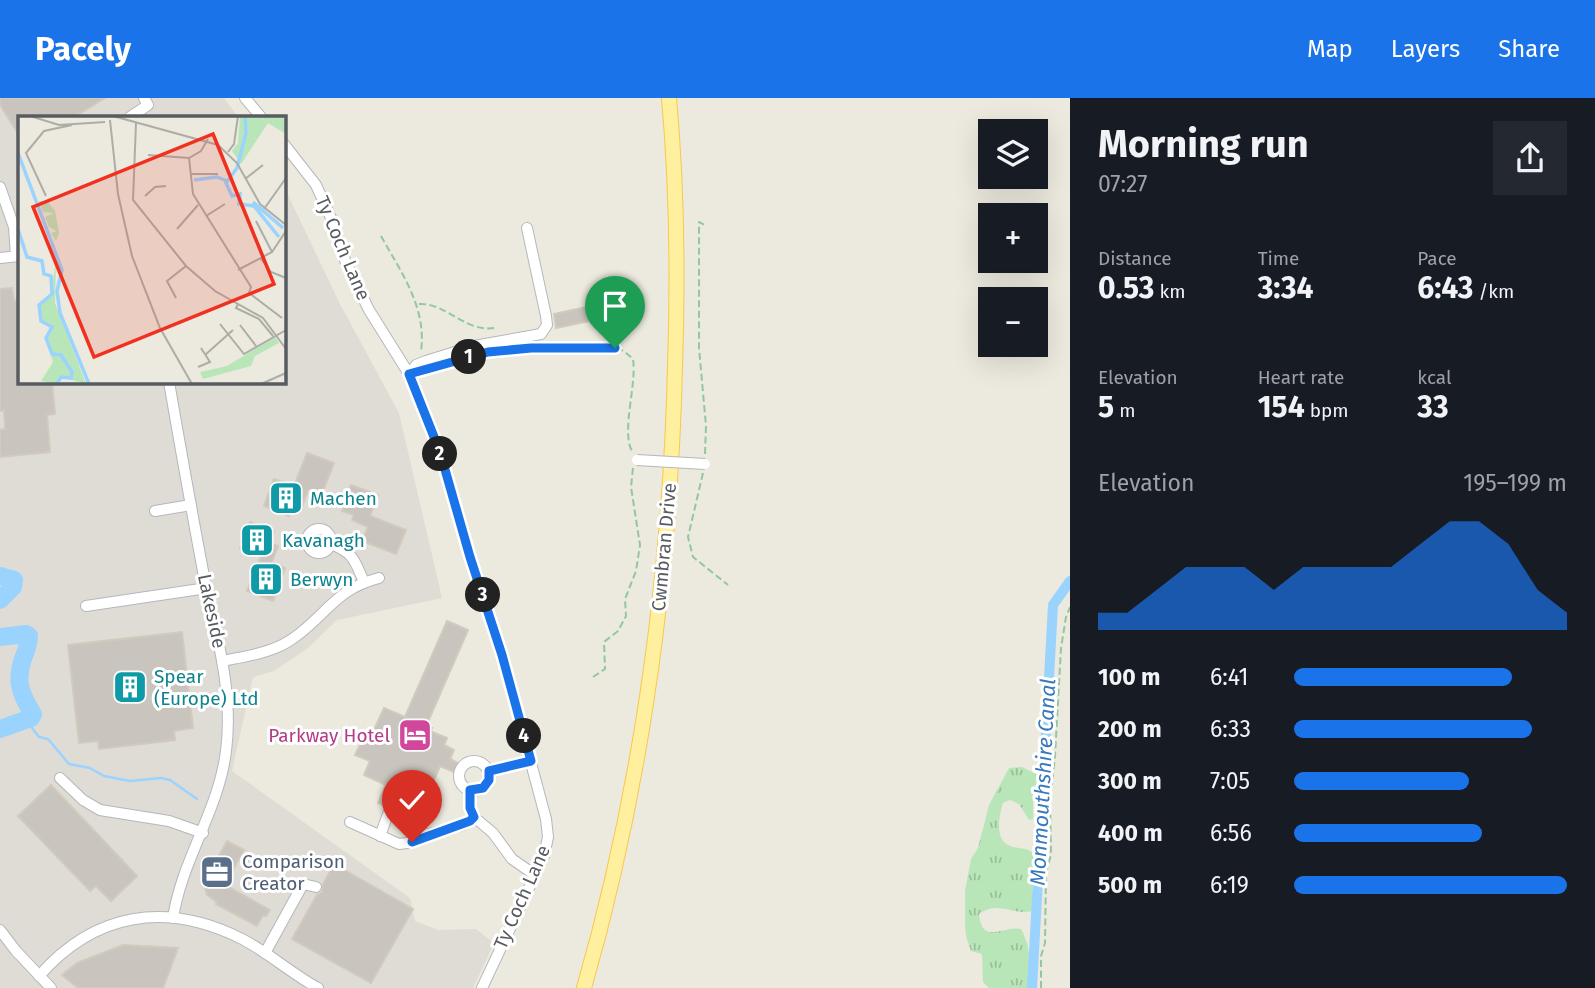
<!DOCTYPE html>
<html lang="en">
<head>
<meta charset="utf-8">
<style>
	:root { --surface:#171b24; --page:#242831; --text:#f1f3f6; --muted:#9ea1a6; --accent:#1a73e8 }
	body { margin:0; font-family:"Fira Sans",sans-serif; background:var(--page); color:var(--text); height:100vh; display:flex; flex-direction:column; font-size:26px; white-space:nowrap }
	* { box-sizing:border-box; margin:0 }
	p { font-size:23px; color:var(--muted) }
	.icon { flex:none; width:38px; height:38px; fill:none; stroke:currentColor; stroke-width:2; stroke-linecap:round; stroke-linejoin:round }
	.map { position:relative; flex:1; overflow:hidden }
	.panel { display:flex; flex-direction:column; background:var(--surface); width:525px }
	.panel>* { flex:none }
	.controls { position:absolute; left:978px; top:21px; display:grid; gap:14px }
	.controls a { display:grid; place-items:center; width:70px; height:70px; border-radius:0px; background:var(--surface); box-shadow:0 7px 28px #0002; font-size:35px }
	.pin { position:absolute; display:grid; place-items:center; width:60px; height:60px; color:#fff; margin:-72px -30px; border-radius:50% 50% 50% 0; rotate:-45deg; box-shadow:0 0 7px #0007 }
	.pin .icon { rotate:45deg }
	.km { position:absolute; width:35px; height:35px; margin:-18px; border-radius:50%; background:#222; color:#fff; font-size:19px; line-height:35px; text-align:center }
	.round { display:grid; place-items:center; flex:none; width:74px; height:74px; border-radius:0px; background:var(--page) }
	.headline { display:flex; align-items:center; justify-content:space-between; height:119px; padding:0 28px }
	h1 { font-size:38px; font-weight:700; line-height:52px }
	.figures { display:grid; grid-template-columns:repeat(3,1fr); gap:10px; height:119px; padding:7px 28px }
	.figures div { display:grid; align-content:center }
	.figures b { font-size:30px; font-weight:700 }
	.figures small { font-size:19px; font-weight:400 }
	.figures p { font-size:19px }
	.chart { height:196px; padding:14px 28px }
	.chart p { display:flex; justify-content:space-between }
	.chart svg { width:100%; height:126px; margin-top:7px; fill:var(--accent); opacity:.7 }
	ul { padding:0 28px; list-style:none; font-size:23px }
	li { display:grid; grid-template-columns:112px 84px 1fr; align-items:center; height:52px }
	li i { height:18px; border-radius:9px; background:var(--accent) }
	header { display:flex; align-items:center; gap:42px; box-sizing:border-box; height:98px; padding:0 35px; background:var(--accent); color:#fff }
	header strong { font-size:33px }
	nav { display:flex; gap:38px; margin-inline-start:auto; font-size:24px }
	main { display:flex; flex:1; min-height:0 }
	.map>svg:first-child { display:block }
</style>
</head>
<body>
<header>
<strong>Pacely</strong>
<nav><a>Map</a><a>Layers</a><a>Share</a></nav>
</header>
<main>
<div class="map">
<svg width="1070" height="890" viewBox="0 0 1070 890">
	<defs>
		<pattern id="grass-tufts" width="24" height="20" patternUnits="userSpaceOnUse" patternTransform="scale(1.75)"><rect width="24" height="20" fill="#b9e6b9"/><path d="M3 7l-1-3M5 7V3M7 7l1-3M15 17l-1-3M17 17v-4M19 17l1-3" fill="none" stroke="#99be9a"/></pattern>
	</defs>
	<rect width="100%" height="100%" fill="#ece9de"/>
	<!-- industrial -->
	<path fill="#dfdcd6" d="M0,0H224L238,19H19V284H284V90L287,95L340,206L399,315L442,500L337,522L308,550L274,573L253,579L232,673L410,800L415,823L438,832L476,831L494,845L473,890H0Z"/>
	<!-- grass -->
	<path fill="url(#grass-tufts)" d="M1022,669L1038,677L1033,699V721L1029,722L1019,706L1010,702L1003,705C999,718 994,742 1010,748C1018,751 1025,749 1033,755L1032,813C1012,818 1000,802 979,816C982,848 1004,827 1021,831C1032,851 1030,868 1028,890H989L983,884L982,856L971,853L966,838L965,826V793L971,761L978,750L989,707L1009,670Z"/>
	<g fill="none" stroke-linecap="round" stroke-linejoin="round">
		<!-- stream -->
		<path stroke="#9bd3ff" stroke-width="2.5" d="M26,622L39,639L48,641L69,666L90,670L104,678L130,683L161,680L170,682L197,701"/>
		<!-- canal -->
		<path stroke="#9bd3ff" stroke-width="10" d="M1032,890L1053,507L1070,483"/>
		<!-- river -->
		<g stroke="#9bd3ff" stroke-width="18">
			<path d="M0,478L14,482L13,489L0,502"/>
			<path d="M0,539L26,536L29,538C29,547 26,552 23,561C15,583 21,597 33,616L31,620L0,631"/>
		</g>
	</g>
	<!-- building -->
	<g fill="#c9c5be" stroke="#d1cabd" stroke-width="2">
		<path d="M0,0H105L74,19H19V37L0,7Z"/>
		<path d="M12,190L14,203L19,202V284H52L55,316L47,317L50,354L0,359V332L5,331L4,312L0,313V191Z"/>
		<path d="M591,208L594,222L556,230L554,216Z"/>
		<path d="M307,355L334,365L321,398L308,392L301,411L293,407L289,418L264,408L274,381L294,388Z"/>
		<path d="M351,387L378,397L370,418L406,432L396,456L362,443L368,429L352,422L354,417L342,413Z"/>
		<path d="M250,424L274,434L270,445L278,448L272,464L285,470L273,503L247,493L261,458L240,451Z"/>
		<path d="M447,523L468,532L426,628L432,630L430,633L447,640L444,647L454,652L450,661L458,665L454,674L440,668L417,721L378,705L386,687L364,677L370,663L355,657L362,642L368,645L384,610L405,619Z"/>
		<path d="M182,534L193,630L174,633L175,642L99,651L98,643L79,645L68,547Z"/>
		<path d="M51,687L137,778L111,803L96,788L90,793L18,718Z"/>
		<path d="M227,743L244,752L227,783L231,785L229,789L270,812L266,818L263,817L257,828L216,806L217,804L207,797L204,785Z"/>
		<path d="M334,766L413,811L371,885L292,841L317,797L322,794L323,786Z"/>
		<path d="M123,847L178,850L163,890H78L62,877L77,865Z"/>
	</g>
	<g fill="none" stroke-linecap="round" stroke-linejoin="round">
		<!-- minor casing -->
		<g stroke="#b5b7bd" stroke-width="12">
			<g id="minor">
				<path d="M245,0L261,19"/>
				<path d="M130,19L148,7L144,0"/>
				<path d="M284,46L316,87L331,120L346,165L369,212L409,276L440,354L470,459L502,557L546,721L548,739L544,758L482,890"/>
				<path d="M0,89L14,129L16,158"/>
				<path d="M0,160L19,158"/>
				<path d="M409,276L416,267L426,263L474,248L541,236L547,227L546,218L527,130"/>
				<path d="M169,284C180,347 191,410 203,473C215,532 234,592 226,653C219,712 182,761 173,820"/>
				<path d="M155,413L191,407"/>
				<circle cx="319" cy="443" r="12"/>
				<path d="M331,446C355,456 354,462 364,484"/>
				<path d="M86,508L207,490"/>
				<path d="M222,563C247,558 274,555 295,539C328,515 336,491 379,480"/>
				<circle cx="474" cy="678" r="15"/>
				<path d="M489,673L531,663"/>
				<path d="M60,680L83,702L100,712L169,723L203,735"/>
				<path d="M470,692V710L474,719L493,735L512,761L535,777"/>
				<path d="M350,724L399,746L407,745L429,736L463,727L474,719"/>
				<path d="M380,738L388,716"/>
				<path d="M0,832L16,853L51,890"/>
				<path d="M265,855L303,786L316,789"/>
				<path d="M39,878C95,814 166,803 242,841C269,855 292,876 318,890"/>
			</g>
		</g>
		<!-- major casing -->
		<g stroke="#f8c84b" stroke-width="16">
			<path id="major" d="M584,890C642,688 670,479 675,269C678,180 677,89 669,0"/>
		</g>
		<!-- path -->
		<g stroke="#92c7a1" stroke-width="2" stroke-dasharray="7 3.5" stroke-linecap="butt">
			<path d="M381,138C401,174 427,210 421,253"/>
			<path d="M419,206C447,205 464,234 494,230"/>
			<path d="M522,251L615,250L624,253L633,261C637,287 621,333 632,353"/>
			<path d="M705,356L706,328L699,250V124L707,128"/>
			<path d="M703,375L688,439L693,459L728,487"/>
			<path d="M593,579L605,571L604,544L618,533L626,518L625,501L636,473L640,447L631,389L633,370"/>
			<path d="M1041,890V858L1045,845L1046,774L1051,757L1050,704L1055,658L1061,550L1066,519L1070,509"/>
		</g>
		<!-- minor -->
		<use href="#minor" stroke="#fff" stroke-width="10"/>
		<!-- major -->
		<use href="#major" stroke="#fff0a0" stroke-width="14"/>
		<!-- minor-bridge casing -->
		<g stroke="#b5b7bd" stroke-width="12" stroke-linecap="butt">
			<path id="minor-bridge" d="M637,362L705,366"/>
		</g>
		<!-- minor-bridge -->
		<use href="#minor-bridge" stroke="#fff" stroke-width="10"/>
	</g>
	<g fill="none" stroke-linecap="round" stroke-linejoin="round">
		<!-- route casing -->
		<g stroke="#fff" stroke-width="14">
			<path id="route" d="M412,744L470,723L474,719L470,710V692L483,690L489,682V673L531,663L502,557L470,459L440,354L409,276L488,254L531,250H615"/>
		</g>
		<!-- route -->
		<use href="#route" stroke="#1a73e8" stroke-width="9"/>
	</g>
	<!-- icons -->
	<defs>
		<g id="building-square" transform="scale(1.75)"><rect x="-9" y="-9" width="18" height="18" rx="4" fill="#0f9aa8" stroke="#fff"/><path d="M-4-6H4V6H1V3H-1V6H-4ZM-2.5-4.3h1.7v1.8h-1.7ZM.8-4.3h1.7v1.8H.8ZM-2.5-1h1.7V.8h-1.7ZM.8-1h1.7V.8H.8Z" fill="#fff"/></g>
		<g id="hotel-square" transform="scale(1.75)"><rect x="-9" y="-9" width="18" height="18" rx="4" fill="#d1479c" stroke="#fff"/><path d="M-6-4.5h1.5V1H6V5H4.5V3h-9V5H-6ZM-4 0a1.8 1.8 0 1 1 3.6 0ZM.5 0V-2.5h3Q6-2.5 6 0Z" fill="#fff"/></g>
		<g id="office-square" transform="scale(1.75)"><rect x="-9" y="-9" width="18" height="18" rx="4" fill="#5c6f8a" stroke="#fff"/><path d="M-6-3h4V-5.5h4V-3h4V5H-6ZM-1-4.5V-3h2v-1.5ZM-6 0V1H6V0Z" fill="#fff"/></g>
	</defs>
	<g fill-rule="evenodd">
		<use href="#building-square" x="286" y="400"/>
		<use href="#building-square" x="257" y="442"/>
		<use href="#building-square" x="266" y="481"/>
		<use href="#building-square" x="130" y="589"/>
		<use href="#hotel-square" x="415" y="637"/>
		<use href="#office-square" x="217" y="774"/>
	</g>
	<g text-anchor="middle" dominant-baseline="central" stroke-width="6" stroke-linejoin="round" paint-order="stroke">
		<!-- street labels -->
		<g font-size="19" fill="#585c61" stroke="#fff">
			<text transform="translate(343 150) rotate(67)">Ty Coch Lane</text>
			<text transform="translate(664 449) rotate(-85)">Cwmbran Drive</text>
			<text transform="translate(212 513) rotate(78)">Lakeside</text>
			<text transform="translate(522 799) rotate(-66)">Ty Coch Lane</text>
		</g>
		<!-- culture labels -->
		<g font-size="19" fill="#0d838f" stroke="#fff" text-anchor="start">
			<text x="310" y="400">Machen</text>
			<text x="282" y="442">Kavanagh</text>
			<text x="290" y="481">Berwyn</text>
			<text x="154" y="578">Spear<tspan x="154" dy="22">(Europe) Ltd</tspan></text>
		</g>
		<!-- hotel labels -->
		<g font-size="19" fill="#b23c85" stroke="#fff" text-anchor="end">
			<text x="390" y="637">Parkway Hotel</text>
		</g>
		<!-- service labels -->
		<g font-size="19" fill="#4e5e75" stroke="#fff" text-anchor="start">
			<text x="242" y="763">Comparison<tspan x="242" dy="22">Creator</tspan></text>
		</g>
		<!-- water labels -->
		<g font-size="21" font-style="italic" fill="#3779be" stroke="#fff">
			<text transform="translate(1043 684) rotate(-87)">Monmouthshire Canal</text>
		</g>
	</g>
	<!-- overview -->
	<g transform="translate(18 18)">
		<rect width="268" height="268" fill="#ece9de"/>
		<path d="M241,0H268V18L250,7ZM21,85L30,86L37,95L41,117L38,125L33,117L39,115L31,111L27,101L36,97L25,96ZM257,221L261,227L237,240L233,250L185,263L182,256L209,250Z" fill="#b9e6b9"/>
		<path d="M222,0H241L250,7L223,48L214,35L220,27ZM38,144L37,187L68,268L44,261L39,268L23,265L35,246L28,222L33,211L23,205L21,189L33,178Z" fill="#b9e6b9"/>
		<path fill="none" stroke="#9bd3ff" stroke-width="3.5" d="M227,0L228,17L219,52L208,67L214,80L222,78L221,88L236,90L261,121M0,37L44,154L39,175L42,197L71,268M176,64L199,61L209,65M235,86L265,112M0,113L9,141L24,145L26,158L33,160L34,178L21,189L23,205L34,211L28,222L34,238L43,239L54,256L53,262L43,261L39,268"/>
		<path fill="none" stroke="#adada8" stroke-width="2" d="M12,0L41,9L87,6M95,0L200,29L219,47L242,88L268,109M92,4L100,78L114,140L142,212L174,268M118,7L115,84L168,150L197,175L245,202L268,233M210,36L216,28L220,0M130,39L171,42L183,35L190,23M171,42L175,78L233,171L231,177L264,202M172,58H200M227,63L245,49M28,80L8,37L26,15L54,9M127,80L137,71L148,70M246,93L268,62M188,100L207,88M238,105L254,136M159,113L180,89M243,143L253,156L268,162M220,154L254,136L268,115M158,182L149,165L168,150M220,188L218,192L241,203L255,220M202,208L226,238L268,214M222,209L238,230M187,239L215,214M180,251L192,246L183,232M243,268L268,257"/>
		<path fill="#f1301f" fill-opacity="0.15" stroke="#f1301f" stroke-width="3.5" d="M195,18L256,168L76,241L15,91Z"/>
		<rect width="268" height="268" fill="none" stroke="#585c61" stroke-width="3.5"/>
	</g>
</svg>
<div class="controls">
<a><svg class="icon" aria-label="layers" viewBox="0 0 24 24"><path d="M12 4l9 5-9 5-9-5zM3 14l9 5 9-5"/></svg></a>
<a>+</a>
<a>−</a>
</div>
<div class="pin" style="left:615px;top:250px;background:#1e9e55"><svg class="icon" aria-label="arrive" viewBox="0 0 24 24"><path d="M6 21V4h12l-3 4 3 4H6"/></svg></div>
<div class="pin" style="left:412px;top:744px;background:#d93025"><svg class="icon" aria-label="check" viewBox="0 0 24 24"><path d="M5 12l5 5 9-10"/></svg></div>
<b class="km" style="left:469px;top:259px">1</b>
<b class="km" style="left:440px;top:356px">2</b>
<b class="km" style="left:483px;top:497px">3</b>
<b class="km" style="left:524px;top:638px">4</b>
</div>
<section class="panel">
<div class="headline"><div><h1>Morning run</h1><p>07:27</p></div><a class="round"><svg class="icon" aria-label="share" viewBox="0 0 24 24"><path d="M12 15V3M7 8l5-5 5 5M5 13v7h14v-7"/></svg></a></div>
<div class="figures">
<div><p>Distance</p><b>0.53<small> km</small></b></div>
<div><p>Time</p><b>3:34</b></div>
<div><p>Pace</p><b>6:43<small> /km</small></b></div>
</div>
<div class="figures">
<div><p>Elevation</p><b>5<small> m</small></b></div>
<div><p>Heart rate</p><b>154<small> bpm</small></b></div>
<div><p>kcal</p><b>33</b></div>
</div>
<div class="chart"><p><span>Elevation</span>195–199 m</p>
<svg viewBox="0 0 160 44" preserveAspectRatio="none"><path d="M0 44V38L10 38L20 30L30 22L40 22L50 22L60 30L70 22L80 22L90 22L100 22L110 14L120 6L130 6L140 14L150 30L160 38V44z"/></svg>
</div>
<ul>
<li><b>100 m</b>6:41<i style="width:80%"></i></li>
<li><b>200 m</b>6:33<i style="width:87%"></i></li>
<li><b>300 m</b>7:05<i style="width:64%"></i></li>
<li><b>400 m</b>6:56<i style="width:69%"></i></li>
<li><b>500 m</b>6:19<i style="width:100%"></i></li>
</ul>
</section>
</main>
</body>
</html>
